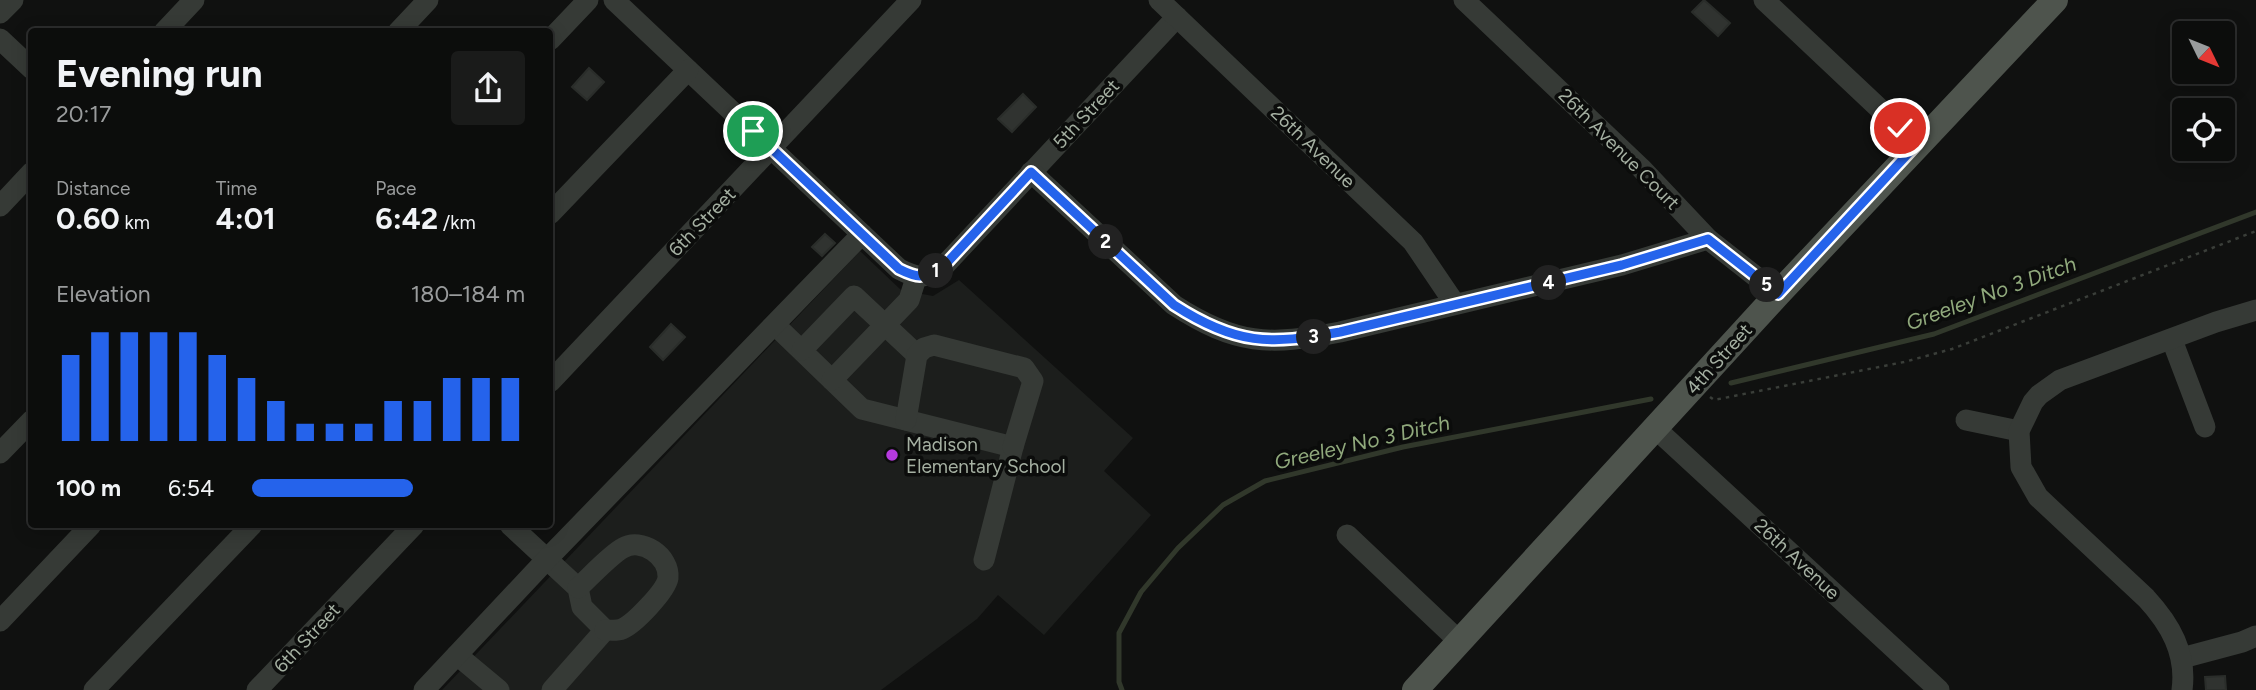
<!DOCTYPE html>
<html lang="en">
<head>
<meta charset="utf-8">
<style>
	:root { --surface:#0c0d0c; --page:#1a1b1a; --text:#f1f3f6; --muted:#9a9c9d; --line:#2c2d2d; --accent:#2563eb }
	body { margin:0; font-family:Figtree,sans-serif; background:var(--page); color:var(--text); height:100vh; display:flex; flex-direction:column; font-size:26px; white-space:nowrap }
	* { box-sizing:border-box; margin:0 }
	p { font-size:23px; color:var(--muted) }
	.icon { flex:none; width:38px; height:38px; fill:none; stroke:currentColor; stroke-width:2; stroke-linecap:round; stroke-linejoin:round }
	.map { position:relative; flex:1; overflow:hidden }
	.drawer { position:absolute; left:28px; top:28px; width:525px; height:500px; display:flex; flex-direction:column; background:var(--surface); border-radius:7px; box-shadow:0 4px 18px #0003,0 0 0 2px var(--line) }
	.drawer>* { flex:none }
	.needle { width:46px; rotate:133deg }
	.tools { position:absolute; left:2172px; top:21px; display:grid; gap:14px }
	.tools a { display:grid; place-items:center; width:63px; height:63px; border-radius:7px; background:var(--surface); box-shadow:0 4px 18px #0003,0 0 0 2px var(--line); font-size:35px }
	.pin { position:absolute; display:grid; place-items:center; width:60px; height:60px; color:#fff; margin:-30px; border:4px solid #fff; border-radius:50%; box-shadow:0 2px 7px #0007 }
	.km { position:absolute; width:35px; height:35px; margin:-18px; border-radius:50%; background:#222; color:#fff; font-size:19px; line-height:35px; text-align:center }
	.round { display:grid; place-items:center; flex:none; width:74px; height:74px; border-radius:7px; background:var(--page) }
	.summary { display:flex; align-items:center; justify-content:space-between; height:119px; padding:0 28px }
	h1 { font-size:38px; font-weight:700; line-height:52px }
	.stats { display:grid; grid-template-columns:repeat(3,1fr); gap:10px; height:119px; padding:7px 28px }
	.stats div { display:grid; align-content:center }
	.stats b { font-size:30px; font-weight:700 }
	.stats small { font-size:19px; font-weight:400 }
	.stats p { font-size:19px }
	.chart { height:196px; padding:14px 28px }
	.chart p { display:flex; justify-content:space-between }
	.chart svg { width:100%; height:126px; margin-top:7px; stroke:var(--accent); stroke-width:6 }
	ul { padding:0 28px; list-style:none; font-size:23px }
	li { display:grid; grid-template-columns:112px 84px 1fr; align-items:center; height:52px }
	li i { height:18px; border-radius:9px; background:var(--accent) }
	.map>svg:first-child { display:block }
</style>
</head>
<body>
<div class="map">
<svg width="2256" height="690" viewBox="0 0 2256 690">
	<rect width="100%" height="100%" fill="#101110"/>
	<!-- built -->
	<path fill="#1c1e1c" d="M860,251L901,290L933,296L959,280L1133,438L1104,471L1151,515L1044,635L998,595L977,619L881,690H442Z"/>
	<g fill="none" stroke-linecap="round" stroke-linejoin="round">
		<!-- stream -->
		<g stroke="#31382b" stroke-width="5">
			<path d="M1731,383L1934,334L2256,212"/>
			<path d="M1122,690L1119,682V633L1141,592L1178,548L1223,505L1265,481L1403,447L1651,399"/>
		</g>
	</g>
	<!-- building -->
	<g fill="#303330" stroke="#2a2d2a" stroke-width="2">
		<path d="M1704,0L1730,23L1718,36L1692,12Z"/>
		<path d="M589,68L604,82L587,100L572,87Z"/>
		<path d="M1023,94L1036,107L1012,132L998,119Z"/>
		<path d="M825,234L835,243L822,256L812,247Z"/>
		<path d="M671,324L685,337L663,360L650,347Z"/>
		<path d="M2225,676L2226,690H2206L2205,677Z"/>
	</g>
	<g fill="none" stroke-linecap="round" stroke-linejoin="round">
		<!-- path -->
		<path stroke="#3a3e39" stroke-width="2.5" stroke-dasharray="3.5 5" stroke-linecap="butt" d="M1710,397L1714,400L1904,362L1952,349L2256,231"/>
		<!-- minor -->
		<g stroke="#363a36" stroke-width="21">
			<path d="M614,0L899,269C919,279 923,279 943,267L1177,17"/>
			<path d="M1159,0L1413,242L1455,304"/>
			<path d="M1464,0L1641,168L1708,239L1778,294"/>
			<path d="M1764,0L1917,144"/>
			<path d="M0,13L13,0"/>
			<path d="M164,32L194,0"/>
			<path d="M398,32L428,0"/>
			<path d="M0,39L32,69"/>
			<path d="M550,40L588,0"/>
			<path d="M1031,172L1174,305C1236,345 1269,346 1340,332L1622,265L1708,239"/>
			<path d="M0,206L32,172"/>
			<path d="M550,214L688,70"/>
			<path d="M775,325L862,409L1013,447L984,560"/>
			<path d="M2172,340L2205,427"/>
			<path d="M802,350L854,296L917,355"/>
			<path d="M832,380L909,300L916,278"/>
			<path d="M550,382L911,0"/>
			<path d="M906,420L917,355L924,348L934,345L1024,368L1033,381L1013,447"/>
			<path d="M1966,420L2019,431"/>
			<path d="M1656,429L1939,690"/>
			<path d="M0,453L32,420"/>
			<path d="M510,525L578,588L582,607L605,630L552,690"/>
			<path d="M1347,535L1459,641"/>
			<path d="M578,588C590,577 610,555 623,548C641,537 670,556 668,578C666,591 634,624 622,629C617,631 610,630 605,630"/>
			<path d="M0,621L91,525"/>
			<path d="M457,655L499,690"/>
			<path d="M2182,658L2242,642L2256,636"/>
			<path d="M94,690L252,525"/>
			<path d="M257,690L414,525"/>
			<path d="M424,690L547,559L862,234"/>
			<path d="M2182,690C2187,653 2170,624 2146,598L2038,497L2021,467L2019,431L2033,402L2039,395L2060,380L2216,322L2256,310"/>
		</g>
		<!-- major -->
		<path stroke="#4e544d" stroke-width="26" d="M1415,690L1778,294L2055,0"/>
	</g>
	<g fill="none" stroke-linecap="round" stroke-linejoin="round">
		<!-- route casing -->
		<g stroke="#fff" stroke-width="14">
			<path id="route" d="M753,131L899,269C919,279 923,278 943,267L1031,172L1174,305C1236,345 1269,345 1340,332L1622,265L1708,239L1778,294L1917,144L1900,128"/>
		</g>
		<!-- route -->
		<use href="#route" stroke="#2563eb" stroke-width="9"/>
	</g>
	<!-- markers -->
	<circle fill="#b53ade" stroke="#0b0c0b" stroke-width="2.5" cx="892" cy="455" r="7"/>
	<g text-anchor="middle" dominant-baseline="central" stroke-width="7" stroke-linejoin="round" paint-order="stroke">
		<!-- street labels -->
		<g font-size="19" fill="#a5b0a2" stroke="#0b0c0b">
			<text transform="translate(1086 114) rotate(-47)">5th Street</text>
			<text transform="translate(1313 147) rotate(44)">26th Avenue</text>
			<text transform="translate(1619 149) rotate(45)">26th Avenue Court</text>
			<text transform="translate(702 222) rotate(-46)">6th Street</text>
			<text transform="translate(1719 359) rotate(-48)">4th Street</text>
			<text transform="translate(1797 559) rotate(43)">26th Avenue</text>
			<text transform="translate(307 638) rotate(-47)">6th Street</text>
		</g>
		<!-- poi labels -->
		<g font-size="19" fill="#a5b0a2" stroke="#0b0c0b" text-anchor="start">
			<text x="906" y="444">Madison<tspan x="906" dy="22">Elementary School</tspan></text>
		</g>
		<!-- water labels -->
		<g font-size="21" font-style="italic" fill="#90a97c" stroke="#0b0c0b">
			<text transform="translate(1991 293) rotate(-20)">Greeley No 3 Ditch</text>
			<text transform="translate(1362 442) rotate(-13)">Greeley No 3 Ditch</text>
		</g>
	</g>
</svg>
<div class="tools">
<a><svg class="needle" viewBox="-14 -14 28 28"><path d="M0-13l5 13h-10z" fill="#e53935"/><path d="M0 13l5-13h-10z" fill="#9a9c9d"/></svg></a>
<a><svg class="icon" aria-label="locate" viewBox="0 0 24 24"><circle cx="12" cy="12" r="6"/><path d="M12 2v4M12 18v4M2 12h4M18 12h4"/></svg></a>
</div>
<div class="pin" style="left:753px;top:131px;background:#1e9e55"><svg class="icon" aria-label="arrive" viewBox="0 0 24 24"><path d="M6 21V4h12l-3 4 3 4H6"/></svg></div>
<div class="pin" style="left:1900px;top:128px;background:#d93025"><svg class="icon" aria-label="check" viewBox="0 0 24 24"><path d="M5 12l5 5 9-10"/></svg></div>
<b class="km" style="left:936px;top:271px">1</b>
<b class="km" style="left:1106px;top:242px">2</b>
<b class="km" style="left:1314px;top:337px">3</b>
<b class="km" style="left:1549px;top:283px">4</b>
<b class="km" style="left:1767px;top:285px">5</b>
<section class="drawer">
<div class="summary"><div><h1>Evening run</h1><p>20:17</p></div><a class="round"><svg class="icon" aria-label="share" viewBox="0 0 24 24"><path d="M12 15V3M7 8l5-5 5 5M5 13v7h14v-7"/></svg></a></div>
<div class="stats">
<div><p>Distance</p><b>0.60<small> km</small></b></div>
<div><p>Time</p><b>4:01</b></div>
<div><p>Pace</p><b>6:42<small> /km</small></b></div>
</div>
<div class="chart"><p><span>Elevation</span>180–184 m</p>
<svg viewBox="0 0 160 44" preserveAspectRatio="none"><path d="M5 44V14M15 44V6M25 44V6M35 44V6M45 44V6M55 44V14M65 44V22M75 44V30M85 44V38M95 44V38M105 44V38M115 44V30M125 44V30M135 44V22M145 44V22M155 44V22"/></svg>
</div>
<ul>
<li><b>100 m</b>6:54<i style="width:59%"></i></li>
</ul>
</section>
</div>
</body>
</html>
